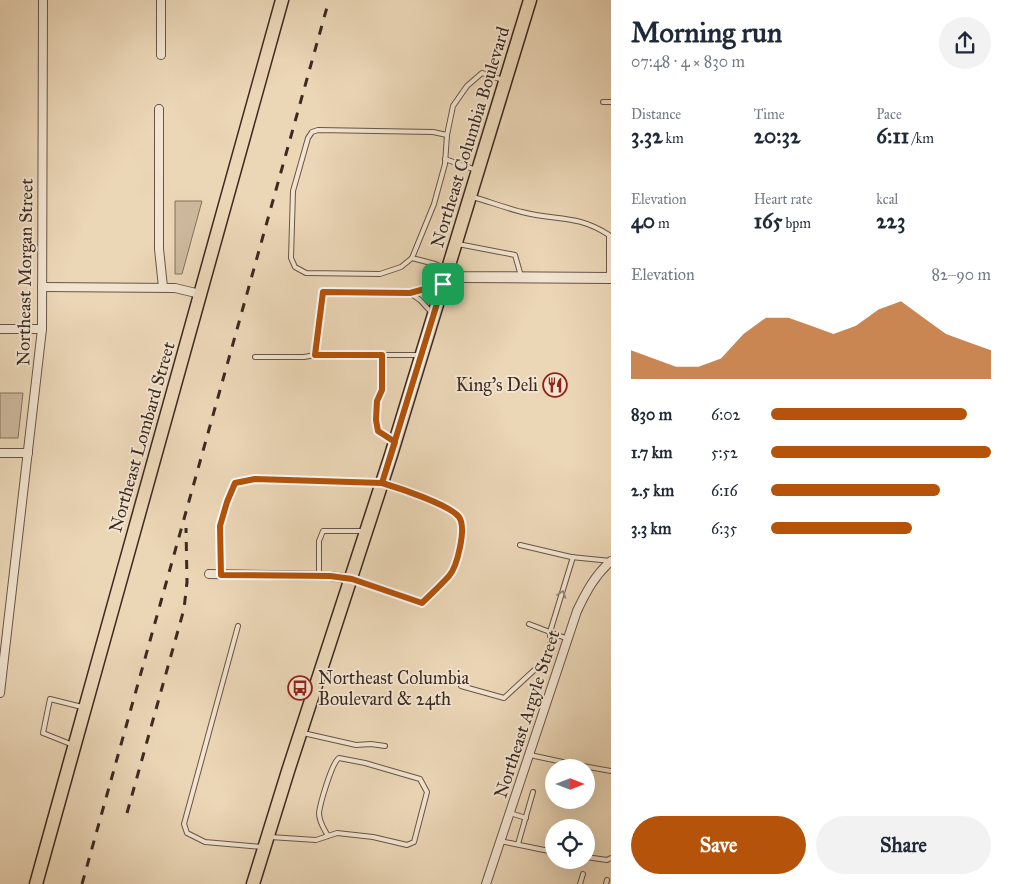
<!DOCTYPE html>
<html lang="en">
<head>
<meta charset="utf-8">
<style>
	:root { --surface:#fff; --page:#f2f2f3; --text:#1f2937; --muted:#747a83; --accent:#b45309 }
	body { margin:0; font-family:"IM FELL Great Primer",serif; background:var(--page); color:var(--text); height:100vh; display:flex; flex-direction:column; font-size:19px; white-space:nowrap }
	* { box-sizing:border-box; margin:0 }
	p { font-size:16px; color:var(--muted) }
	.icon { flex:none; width:28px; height:28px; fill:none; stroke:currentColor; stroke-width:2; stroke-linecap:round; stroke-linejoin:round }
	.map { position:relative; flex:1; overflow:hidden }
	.panel { display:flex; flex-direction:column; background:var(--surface); width:400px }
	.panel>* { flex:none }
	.needle { width:32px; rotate:90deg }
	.tools { position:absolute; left:545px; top:759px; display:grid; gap:10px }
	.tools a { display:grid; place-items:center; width:50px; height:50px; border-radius:50%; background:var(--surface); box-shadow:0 5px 20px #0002; font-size:25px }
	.pin { position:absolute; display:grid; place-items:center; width:42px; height:42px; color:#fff; margin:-21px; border-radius:10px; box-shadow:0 2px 8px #0006 }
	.round { display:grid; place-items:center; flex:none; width:52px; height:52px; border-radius:26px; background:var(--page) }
	.overview { display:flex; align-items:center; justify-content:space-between; height:85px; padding:0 20px }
	h1 { font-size:28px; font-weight:700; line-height:38px }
	.figures { display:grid; grid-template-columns:repeat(3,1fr); gap:8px; height:85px; padding:5px 20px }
	.figures div { display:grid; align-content:center }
	.figures b { font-size:21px; font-weight:700 }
	.figures small { font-size:14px; font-weight:400 }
	.figures p { font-size:14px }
	.chart { height:140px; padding:10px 20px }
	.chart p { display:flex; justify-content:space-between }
	.chart svg { width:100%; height:90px; margin-top:5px; fill:var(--accent); opacity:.7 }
	.button { display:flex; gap:10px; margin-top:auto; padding:10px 20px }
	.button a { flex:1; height:58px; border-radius:30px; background:var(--accent); color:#fff; font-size:20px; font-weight:700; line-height:58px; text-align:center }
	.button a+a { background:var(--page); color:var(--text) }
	ul { padding:0 20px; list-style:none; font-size:16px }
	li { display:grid; grid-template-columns:80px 60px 1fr; align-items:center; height:38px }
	li i { height:12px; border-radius:6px; background:var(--accent) }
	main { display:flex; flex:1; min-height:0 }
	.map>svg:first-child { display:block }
</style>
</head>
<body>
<main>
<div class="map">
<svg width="611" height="884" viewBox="0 0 611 884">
	<rect width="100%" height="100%" fill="#ebd6b6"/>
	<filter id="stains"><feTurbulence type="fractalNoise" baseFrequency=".004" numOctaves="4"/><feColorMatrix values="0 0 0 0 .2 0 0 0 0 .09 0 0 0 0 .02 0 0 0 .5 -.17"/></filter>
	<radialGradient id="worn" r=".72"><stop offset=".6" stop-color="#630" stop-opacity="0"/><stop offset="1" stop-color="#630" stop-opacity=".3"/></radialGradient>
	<!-- green -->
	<g fill="#cdb99d" stroke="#847260">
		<path d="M175,201H202L182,274H175Z"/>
		<path d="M0,393H23L18,438H0Z"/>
	</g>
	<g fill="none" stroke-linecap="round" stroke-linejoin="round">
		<!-- service casing -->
		<g stroke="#685547" stroke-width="6">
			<g id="service">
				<path d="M603,102H611"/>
				<path d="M445,159L476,170"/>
				<path d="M473,197C490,202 506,208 522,212C556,221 577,214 609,235V249L611,248"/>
				<path d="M458,244L515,255L521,276"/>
				<path d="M609,249V276"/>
				<path d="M412,258L401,267L380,274L306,273L295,267L291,258L293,191L308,138L312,132L318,130L433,132L447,135"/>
				<path d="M446,269L435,264L412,258L434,204L445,164L447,135L453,106L467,86L482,73L503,80"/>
				<path d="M410,293L420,300L432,313"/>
				<path d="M382,355V390L377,401L376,420L378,431L393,441"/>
				<path d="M419,355H315L323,292L410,293L441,285"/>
				<path d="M255,357H304L315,355"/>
				<path d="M520,545L571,557L611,561"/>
				<path d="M221,575L220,526L227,502L235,483L255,479L382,483L451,510L460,518L463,527V537L451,574L422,603L352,579"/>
				<path d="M319,576V541L323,531H365"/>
				<path d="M529,624L568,639"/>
				<path d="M238,626L184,824L187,833L205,842L262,847"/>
				<path d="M461,686L504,698L543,662L550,648V632L573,557"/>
				<path d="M303,733L356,745L371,744L385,746"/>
				<path d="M73,745L43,733L50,699L82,707"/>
				<path d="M530,755L572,764L611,771"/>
				<path d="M510,813L526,818"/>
				<path d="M270,837L316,840L337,833L373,837L407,845L414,842L427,792L420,779L365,763L339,758C332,762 320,804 319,813C319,822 324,829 328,836"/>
				<path d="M500,841L554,852"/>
				<path d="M518,844L533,792"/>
				<path d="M586,857L607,860L611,858"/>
				<path d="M580,884L583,874"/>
				<path d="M606,884L607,880"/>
			</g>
		</g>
		<!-- minor casing -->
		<g stroke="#685547" stroke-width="10">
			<g id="minor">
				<path d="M161,0V55"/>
				<path d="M159,109V249L163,287"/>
				<path d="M42,287L175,288L200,294"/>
				<path d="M0,329H42"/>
				<path d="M0,453H28"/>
				<path d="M209,574L330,576L351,579"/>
				<path d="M0,693L42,329L43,0"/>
				<path d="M486,884L577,611C586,592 595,575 611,561"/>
			</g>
		</g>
		<!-- tertiary casing -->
		<g stroke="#685547" stroke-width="12">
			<path id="tertiary" d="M448,270L462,277L611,278"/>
		</g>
		<!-- primary casing -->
		<g stroke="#3c2a22" stroke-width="15">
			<g id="primary">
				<path d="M36,884L282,0"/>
				<path d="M253,884L288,771L391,455L530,0"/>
			</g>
		</g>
		<!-- service -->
		<use href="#service" stroke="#f2e4d0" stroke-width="4"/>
		<!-- minor -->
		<use href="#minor" stroke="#f2e4d0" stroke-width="8"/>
		<!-- tertiary -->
		<use href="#tertiary" stroke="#f2e4d0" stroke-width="10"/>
		<!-- primary -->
		<use href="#primary" stroke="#ebd6b6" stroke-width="12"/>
		<!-- rail -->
		<g stroke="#3c2a22" stroke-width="3" stroke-dasharray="9 9" stroke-linecap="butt">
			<path d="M127,813L184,609L187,582L186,528"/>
			<path d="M82,884L329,0"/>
		</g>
	</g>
	<!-- one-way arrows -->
	<defs><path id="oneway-chevron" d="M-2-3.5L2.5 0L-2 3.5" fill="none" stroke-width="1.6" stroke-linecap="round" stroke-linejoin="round" transform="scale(1.25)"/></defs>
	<use stroke="#978779" href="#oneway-chevron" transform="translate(562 594) rotate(-72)"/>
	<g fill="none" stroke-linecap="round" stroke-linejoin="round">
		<!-- route casing -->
		<g stroke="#fff" stroke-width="10">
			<path id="route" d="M443,284L382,483L255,479L235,483L227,502L220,526L221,575L330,576L352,579L422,603C431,594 441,585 449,576C457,567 467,528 459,517C450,505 399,488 382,483L395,442L378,431L376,420L377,401L382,390V355H315L323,292L410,293L443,284"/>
		</g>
		<!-- route -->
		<use href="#route" stroke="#b45309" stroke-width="6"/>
	</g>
	<!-- icons -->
	<defs>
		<g id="restaurant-ring" transform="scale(1.25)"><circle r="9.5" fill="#f2e4d0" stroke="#8f2418" stroke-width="1.5"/><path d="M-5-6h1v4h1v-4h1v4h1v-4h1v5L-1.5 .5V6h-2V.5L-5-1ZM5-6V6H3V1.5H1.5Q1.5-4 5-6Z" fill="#8f2418"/></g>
		<g id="bus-ring" transform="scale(1.25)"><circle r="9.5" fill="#f2e4d0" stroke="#8f2418" stroke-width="1.5"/><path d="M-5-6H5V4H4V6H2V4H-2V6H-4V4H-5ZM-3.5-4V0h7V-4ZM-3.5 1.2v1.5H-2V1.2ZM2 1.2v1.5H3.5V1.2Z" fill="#8f2418"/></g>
	</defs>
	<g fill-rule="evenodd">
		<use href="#restaurant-ring" x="555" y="385"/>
		<use href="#bus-ring" x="300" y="688"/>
	</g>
	<g text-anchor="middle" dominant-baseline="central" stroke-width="4" stroke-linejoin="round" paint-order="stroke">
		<!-- street labels -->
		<g font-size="18" fill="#3c2a22" stroke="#f2e4d0">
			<text transform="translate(470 137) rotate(-73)">Northeast Columbia Boulevard</text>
			<text transform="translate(25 272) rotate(-89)">Northeast Morgan Street</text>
			<text transform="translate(142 437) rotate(-74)">Northeast Lombard Street</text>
			<text transform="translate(527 714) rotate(-72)">Northeast Argyle Street</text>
		</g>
		<!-- poi labels -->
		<g font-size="18" fill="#3c2a22" stroke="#f2e4d0" text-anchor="end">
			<text x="538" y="385">King's Deli</text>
			<text x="318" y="678" text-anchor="start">Northeast Columbia<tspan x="318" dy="21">Boulevard &amp; 24th</tspan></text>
		</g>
	</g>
	<rect width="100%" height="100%" filter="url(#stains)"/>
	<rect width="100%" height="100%" fill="url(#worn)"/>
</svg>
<div class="tools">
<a><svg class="needle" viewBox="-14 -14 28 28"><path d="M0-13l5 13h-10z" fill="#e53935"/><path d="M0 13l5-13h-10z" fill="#747a83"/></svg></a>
<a><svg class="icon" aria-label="locate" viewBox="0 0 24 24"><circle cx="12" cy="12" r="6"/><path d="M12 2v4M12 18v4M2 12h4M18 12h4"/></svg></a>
</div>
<div class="pin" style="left:443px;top:284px;background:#1e9e55"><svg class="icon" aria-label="arrive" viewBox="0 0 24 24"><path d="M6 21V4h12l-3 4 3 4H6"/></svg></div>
</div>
<section class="panel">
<div class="overview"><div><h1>Morning run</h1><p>07:48 · 4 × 830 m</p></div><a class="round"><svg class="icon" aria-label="share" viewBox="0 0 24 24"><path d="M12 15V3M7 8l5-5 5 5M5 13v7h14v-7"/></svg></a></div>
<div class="figures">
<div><p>Distance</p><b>3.32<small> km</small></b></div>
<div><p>Time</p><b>20:32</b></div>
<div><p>Pace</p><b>6:11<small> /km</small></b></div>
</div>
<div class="figures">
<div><p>Elevation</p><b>40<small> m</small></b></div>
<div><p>Heart rate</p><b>165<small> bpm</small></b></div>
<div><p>kcal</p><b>223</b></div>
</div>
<div class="chart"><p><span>Elevation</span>82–90 m</p>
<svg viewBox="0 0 160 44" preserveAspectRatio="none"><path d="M0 44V30L10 34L20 38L30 38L40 34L50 22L60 14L70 14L80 18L90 22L100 18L110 10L120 6L130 14L140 22L150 26L160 30V44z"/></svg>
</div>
<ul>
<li><b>830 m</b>6:02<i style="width:89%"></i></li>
<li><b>1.7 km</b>5:52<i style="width:100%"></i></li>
<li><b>2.5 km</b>6:16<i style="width:77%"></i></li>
<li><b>3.3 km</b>6:35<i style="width:64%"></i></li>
</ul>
<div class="button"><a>Save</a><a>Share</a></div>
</section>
</main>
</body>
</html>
